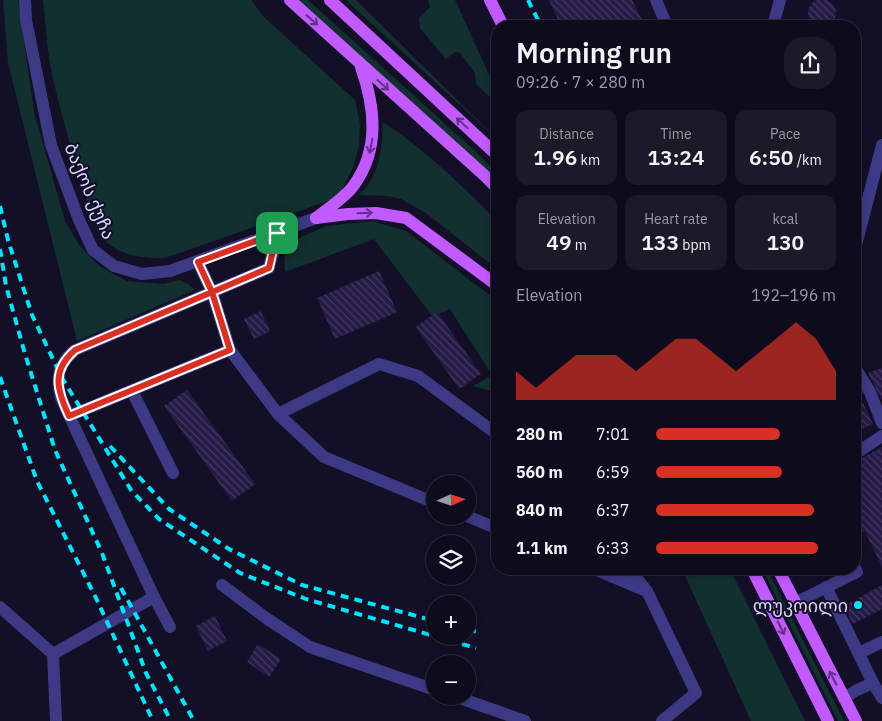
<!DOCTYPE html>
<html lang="en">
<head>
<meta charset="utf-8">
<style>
	:root { --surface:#0e0b1c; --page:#1c1929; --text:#f1f3f6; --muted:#9b9ba3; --line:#2e2b3b; --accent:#d93025 }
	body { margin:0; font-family:"IBM Plex Sans","Noto Sans Georgian",sans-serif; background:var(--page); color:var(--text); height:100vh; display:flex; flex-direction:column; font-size:19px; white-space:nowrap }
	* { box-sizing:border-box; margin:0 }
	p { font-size:16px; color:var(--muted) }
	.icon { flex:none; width:28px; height:28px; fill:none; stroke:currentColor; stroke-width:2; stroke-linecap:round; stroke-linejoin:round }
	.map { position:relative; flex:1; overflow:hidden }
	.sheet { position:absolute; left:491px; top:20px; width:370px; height:555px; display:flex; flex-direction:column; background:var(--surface); border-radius:20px; box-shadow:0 2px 8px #0003,0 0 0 1px var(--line) }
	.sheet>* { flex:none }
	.needle { width:32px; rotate:87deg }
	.controls { position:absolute; left:426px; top:475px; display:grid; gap:10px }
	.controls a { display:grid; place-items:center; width:50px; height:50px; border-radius:50%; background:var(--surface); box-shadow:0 2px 8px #0003,0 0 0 1px var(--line); font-size:25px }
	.pin { position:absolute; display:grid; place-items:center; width:42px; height:42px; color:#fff; margin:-21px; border-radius:10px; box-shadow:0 2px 8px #0006 }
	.round { display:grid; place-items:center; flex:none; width:52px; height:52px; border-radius:20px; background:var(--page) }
	.head { display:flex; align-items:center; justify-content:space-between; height:85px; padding:0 25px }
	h1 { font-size:28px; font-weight:600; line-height:38px }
	.stats { display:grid; grid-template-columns:repeat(3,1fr); gap:8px; height:85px; padding:5px 25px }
	.stats div { display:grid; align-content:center; border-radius:12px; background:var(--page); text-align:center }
	.stats b { font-size:21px; font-weight:600 }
	.stats small { font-size:14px; font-weight:400 }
	.stats p { font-size:14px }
	.chart { height:140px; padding:10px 25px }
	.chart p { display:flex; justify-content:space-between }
	.chart svg { width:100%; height:90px; margin-top:5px; fill:var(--accent); opacity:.7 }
	ul { padding:0 25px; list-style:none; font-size:16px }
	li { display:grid; grid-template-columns:80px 60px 1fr; align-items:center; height:38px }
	li i { height:12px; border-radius:6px; background:var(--accent) }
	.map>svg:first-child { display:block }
</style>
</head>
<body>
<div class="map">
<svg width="882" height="721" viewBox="0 0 882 721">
	<defs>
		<pattern id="building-back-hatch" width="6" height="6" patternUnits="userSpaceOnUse" patternTransform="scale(1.25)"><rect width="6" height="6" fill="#241b47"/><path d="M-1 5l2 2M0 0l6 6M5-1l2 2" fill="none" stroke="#433b63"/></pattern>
	</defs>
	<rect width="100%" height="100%" fill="#130f26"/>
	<!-- green -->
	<g fill="#12302f">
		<path d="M3,0H18L34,112L65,221L79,245L99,266L127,281L164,284L179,280L188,284L195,290L77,341L8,62Z"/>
		<path d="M43,0H251L264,17L355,100L360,124L359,146L353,168L341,191L328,201L165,258C142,258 124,257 105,241C91,230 59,104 53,79C47,54 46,26 43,0Z"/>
		<path d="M299,0H308L473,149L497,173V182Z"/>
		<path d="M346,0H356L497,139Z"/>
		<path d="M428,0H455L497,92V104L476,84L475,73L460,53L455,52L446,59L420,28L419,18L430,7Z"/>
		<path d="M383,122C426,150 461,185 497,221V269L426,213L401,199L387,196L358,195C380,178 382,148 383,122Z"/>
		<path d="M372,221L406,231L497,301V393L473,386L492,375L450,309L433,317L374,239L285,272L284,245L326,226Z"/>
		<path d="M682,569H730L805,721H751Z"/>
		<path d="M762,569H767L844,721H838Z"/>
	</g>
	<!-- building -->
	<g fill="url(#building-back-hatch)">
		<circle cx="822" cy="13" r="14"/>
		<path d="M549,0H632L645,26H561Z"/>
		<path d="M379,271L397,312L335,339L317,298Z"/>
		<path d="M261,311L270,331L254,339L244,319Z"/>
		<path d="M437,312L481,374L459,389L416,327Z"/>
		<path d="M882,368V400L868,373Z"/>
		<path d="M855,387L860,391L856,389L873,424L855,432Z"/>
		<path d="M187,390L255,484L232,501L164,406Z"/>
		<path d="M882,447V567L865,531L861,533L855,520V462Z"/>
		<path d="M882,585V609L853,624L844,606Z"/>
		<path d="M215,616L227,641L208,651L196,626Z"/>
		<path d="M258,644L281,659L269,677L247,662Z"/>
	</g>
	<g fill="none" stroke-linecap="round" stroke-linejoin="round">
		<!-- minor -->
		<g stroke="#3d3a85" stroke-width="12">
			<path d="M25,0L26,20L51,145L79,220L93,250L114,266L142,274L170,271L316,218"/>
			<path d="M656,0L667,26"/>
			<path d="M773,26L780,0"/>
			<path d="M855,249L882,145"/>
			<path d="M198,262L212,292L230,350L278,414L324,457L435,503"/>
			<path d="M857,371L870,392L882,423"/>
			<path d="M132,391L173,473"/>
			<path d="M278,414L379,364L418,376L498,435"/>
			<path d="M69,416L230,350"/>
			<path d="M855,454L882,436"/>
			<path d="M467,516L498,529"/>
			<path d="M594,569L644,590"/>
			<path d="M629,569L647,591L696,693L662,721"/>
			<path d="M222,585L266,618L310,647L435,690"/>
			<path d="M826,587L873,683L857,690L844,698"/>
			<path d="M154,597L170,627"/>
			<path d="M795,603L857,572L855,568"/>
			<path d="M0,607L53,654L154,597L61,398C56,377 58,364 75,350L269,268L277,233"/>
			<path d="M859,653L882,642"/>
			<path d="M53,654L56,721"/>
			<path d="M873,683L882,698"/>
			<path d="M454,696L525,721"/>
		</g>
		<!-- major -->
		<g stroke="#c25bff" stroke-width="12">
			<path d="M290,0L484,175L498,189"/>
			<path d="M330,0L498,156"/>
			<path d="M490,0L503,26"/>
			<path d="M316,218L348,214L376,213L406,218L498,286"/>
			<path d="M316,218C327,209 346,197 354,185C380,149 375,107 361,67"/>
			<path d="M752,569L828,721"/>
			<path d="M778,569L856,721"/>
		</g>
		<!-- rail -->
		<g stroke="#00e5ff" stroke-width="4" stroke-dasharray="8 6" stroke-linecap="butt">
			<path d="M528,0L541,26"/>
			<path d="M0,206L8,240L32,315L62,378L131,490L159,519L240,573L306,599L476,648"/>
			<path d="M0,249L6,286L25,354L55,450L102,553L146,673L171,721"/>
			<path d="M0,377L37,481L96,598L153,721"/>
			<path d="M110,446L169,509L229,549L302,585L435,621"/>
			<path d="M121,588L194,721"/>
			<path d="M468,630L478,632"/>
		</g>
	</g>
	<!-- one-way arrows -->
	<defs><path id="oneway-shaft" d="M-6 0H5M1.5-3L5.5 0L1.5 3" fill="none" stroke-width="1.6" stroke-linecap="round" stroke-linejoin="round" transform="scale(1.25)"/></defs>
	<g stroke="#623188">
		<use href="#oneway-shaft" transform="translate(312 20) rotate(42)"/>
		<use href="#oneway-shaft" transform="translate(383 85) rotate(42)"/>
		<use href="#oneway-shaft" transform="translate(462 123) rotate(-137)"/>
		<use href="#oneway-shaft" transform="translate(371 146) rotate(101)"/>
		<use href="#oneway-shaft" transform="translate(365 213) rotate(-2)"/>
		<use href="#oneway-shaft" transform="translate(781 628) rotate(63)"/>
		<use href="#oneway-shaft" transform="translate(833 678) rotate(-117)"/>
	</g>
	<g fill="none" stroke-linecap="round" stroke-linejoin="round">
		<!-- route casing -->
		<g stroke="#fff" stroke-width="10">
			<path id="route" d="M277,233L269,268L75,350C51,371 57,390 69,416L230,350L212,292L198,262L277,233"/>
		</g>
		<!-- route -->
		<use href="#route" stroke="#d93025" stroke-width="6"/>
	</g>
	<!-- markers -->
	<circle fill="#00e5ff" stroke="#130f26" stroke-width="2" cx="858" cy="605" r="5"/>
	<g text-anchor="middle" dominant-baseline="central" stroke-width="4" stroke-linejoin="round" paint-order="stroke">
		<!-- street labels -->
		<g font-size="18" fill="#d9d4ff" stroke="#130f26">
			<text transform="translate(90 191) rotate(67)">ბაქოს ქუჩა</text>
		</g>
		<!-- poi labels -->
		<g font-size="18" fill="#d9d4ff" stroke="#130f26" text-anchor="end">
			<text x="848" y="605">ლუკოილი</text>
		</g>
	</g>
</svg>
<div class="controls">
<a><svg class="needle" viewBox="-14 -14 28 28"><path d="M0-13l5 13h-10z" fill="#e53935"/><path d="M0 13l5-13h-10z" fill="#9b9ba3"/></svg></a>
<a><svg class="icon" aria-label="layers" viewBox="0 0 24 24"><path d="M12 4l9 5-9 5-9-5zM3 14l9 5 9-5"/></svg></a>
<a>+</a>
<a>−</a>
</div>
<div class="pin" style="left:277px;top:233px;background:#1e9e55"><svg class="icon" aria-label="arrive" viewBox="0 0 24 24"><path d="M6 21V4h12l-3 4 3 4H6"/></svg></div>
<section class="sheet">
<div class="head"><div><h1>Morning run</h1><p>09:26 · 7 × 280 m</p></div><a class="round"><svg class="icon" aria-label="share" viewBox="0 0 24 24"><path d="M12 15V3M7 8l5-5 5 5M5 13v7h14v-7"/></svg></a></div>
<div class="stats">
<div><p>Distance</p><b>1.96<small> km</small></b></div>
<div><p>Time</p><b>13:24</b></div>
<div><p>Pace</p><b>6:50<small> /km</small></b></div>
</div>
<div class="stats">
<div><p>Elevation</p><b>49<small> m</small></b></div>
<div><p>Heart rate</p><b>133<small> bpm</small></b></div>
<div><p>kcal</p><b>130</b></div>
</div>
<div class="chart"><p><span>Elevation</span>192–196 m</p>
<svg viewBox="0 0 160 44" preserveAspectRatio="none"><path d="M0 44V30L10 38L20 30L30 22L40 22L50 22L60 30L70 22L80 14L90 14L100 22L110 30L120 22L130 14L140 6L150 14L160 30V44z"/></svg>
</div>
<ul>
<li><b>280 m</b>7:01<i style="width:69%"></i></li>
<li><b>560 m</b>6:59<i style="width:70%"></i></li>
<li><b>840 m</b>6:37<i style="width:88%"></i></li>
<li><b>1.1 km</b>6:33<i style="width:90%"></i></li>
</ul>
</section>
</div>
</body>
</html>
